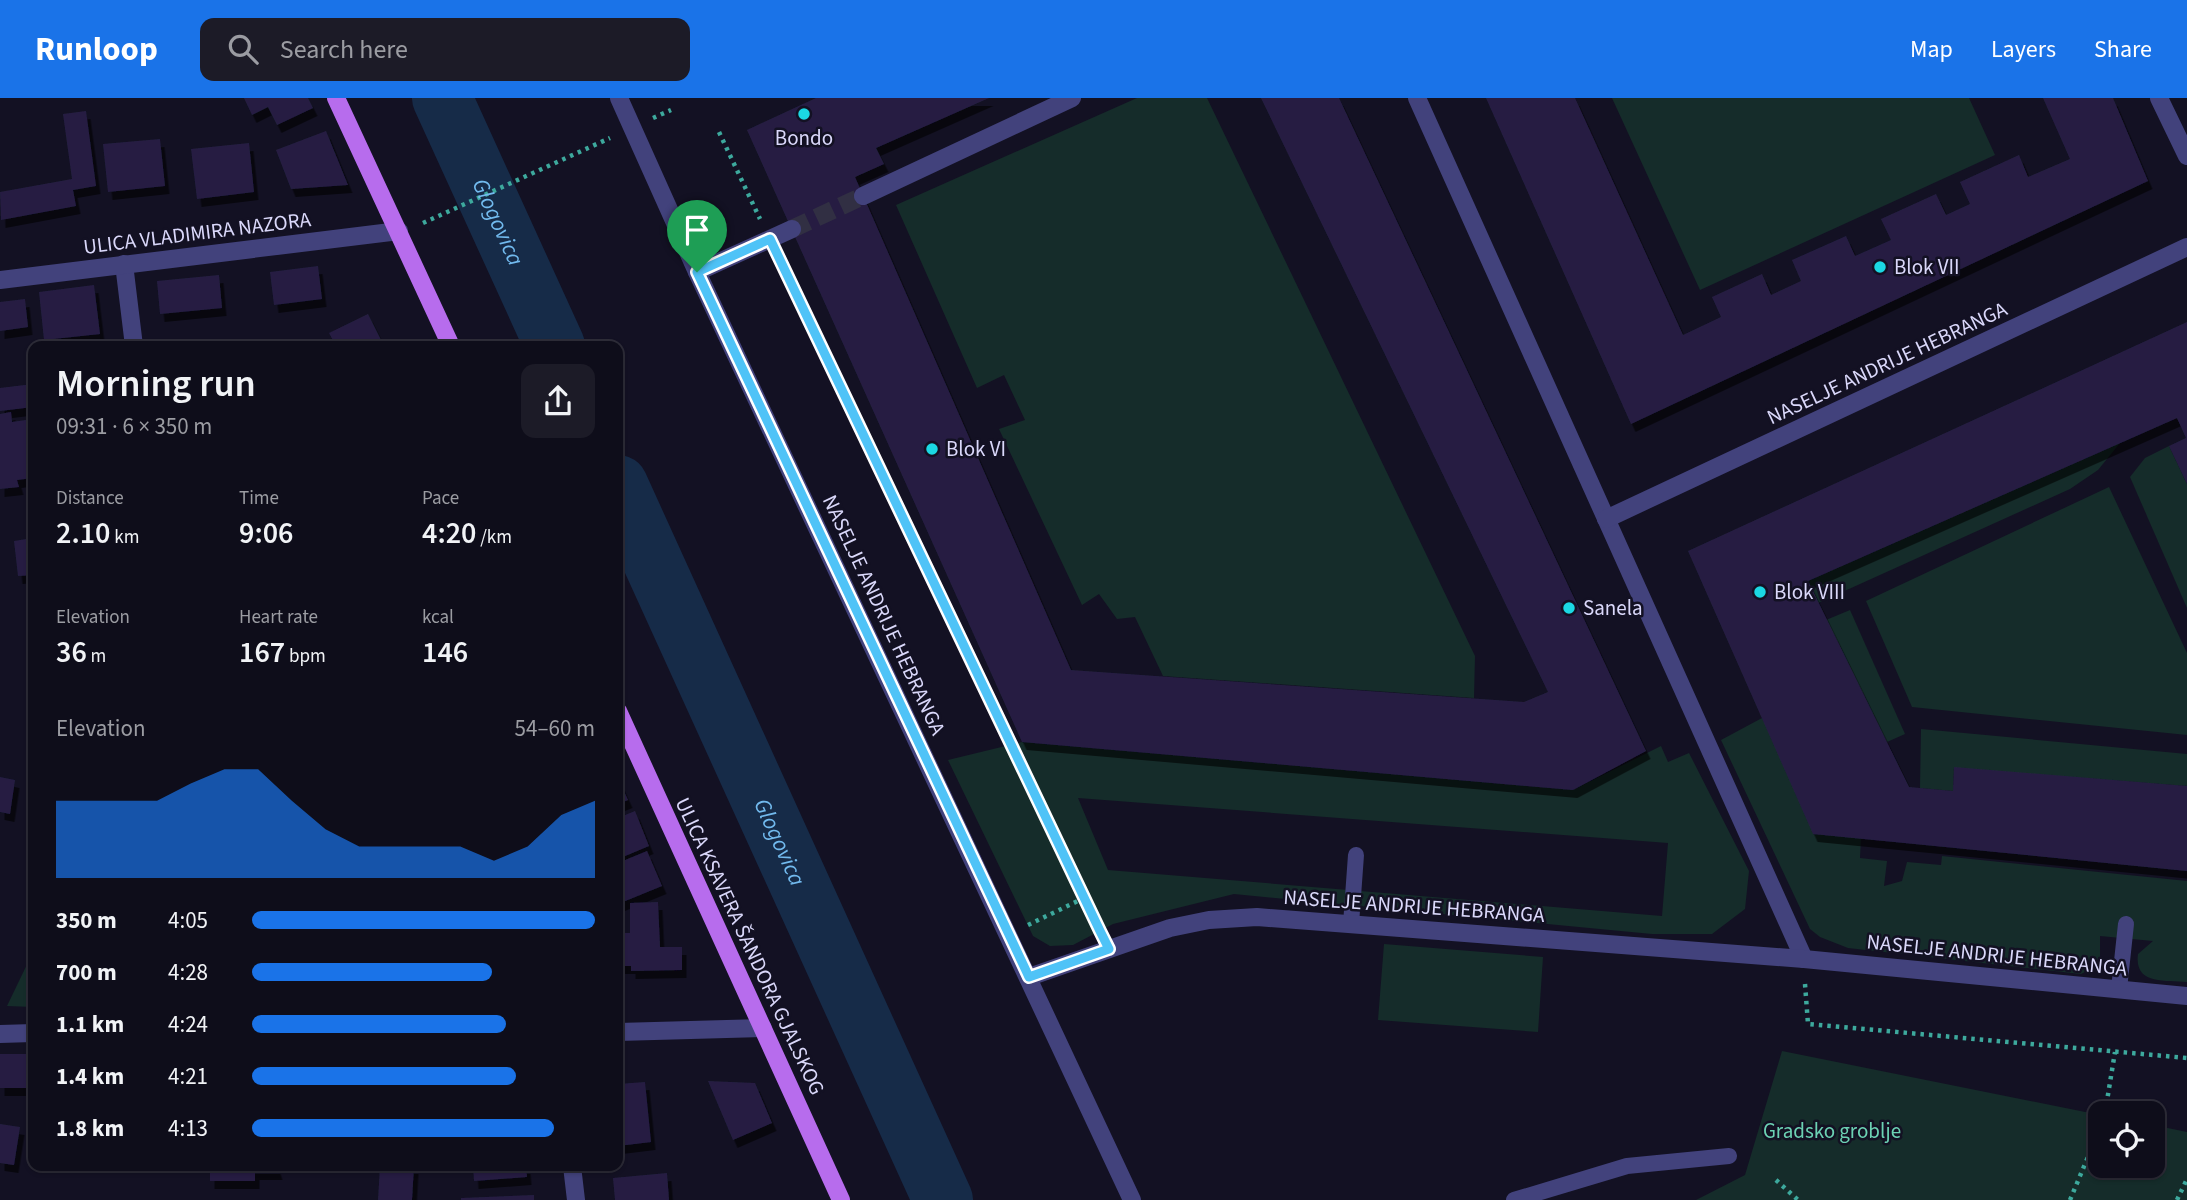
<!DOCTYPE html>
<html lang="en">
<head>
<meta charset="utf-8">
<style>
	:root { --surface:#0e0d1a; --page:#1c1b27; --text:#f1f3f6; --muted:#9b9ca2; --line:#2e2d39; --accent:#1a73e8 }
	body { margin:0; font-family:"Source Sans 3",sans-serif; background:var(--page); color:var(--text); height:100vh; display:flex; flex-direction:column; font-size:26px; white-space:nowrap }
	* { box-sizing:border-box; margin:0 }
	p { font-size:23px; color:var(--muted) }
	.icon { flex:none; width:38px; height:38px; fill:none; stroke:currentColor; stroke-width:2; stroke-linecap:round; stroke-linejoin:round }
	.map { position:relative; flex:1; overflow:hidden }
	.sheet { position:absolute; left:28px; top:243px; width:595px; height:830px; display:flex; flex-direction:column; background:var(--surface); border-radius:14px; box-shadow:0 2px 5px #0004,0 0 0 2px var(--line) }
	.sheet>* { flex:none }
	.controls { position:absolute; left:2088px; top:1003px; display:grid; gap:14px }
	.controls a { display:grid; place-items:center; width:77px; height:77px; border-radius:14px; background:var(--surface); box-shadow:0 2px 5px #0004,0 0 0 2px var(--line); font-size:35px }
	.pin { position:absolute; display:grid; place-items:center; width:60px; height:60px; color:#fff; margin:-72px -30px; border-radius:50% 50% 50% 0; rotate:-45deg; box-shadow:0 0 7px #0007 }
	.pin .icon { rotate:45deg }
	.round { display:grid; place-items:center; flex:none; width:74px; height:74px; border-radius:14px; background:var(--page) }
	.overview { display:flex; align-items:center; justify-content:space-between; height:119px; padding:0 28px }
	h1 { font-size:38px; font-weight:600; line-height:52px }
	.figures { display:grid; grid-template-columns:repeat(3,1fr); gap:10px; height:119px; padding:7px 28px }
	.figures div { display:grid; align-content:center }
	.figures b { font-size:30px; font-weight:600 }
	.figures small { font-size:19px; font-weight:400 }
	.figures p { font-size:19px }
	.chart { height:196px; padding:14px 28px }
	.chart p { display:flex; justify-content:space-between }
	.chart svg { width:100%; height:126px; margin-top:7px; fill:var(--accent); opacity:.7 }
	ul { padding:0 28px; list-style:none; font-size:23px }
	li { display:grid; grid-template-columns:112px 84px 1fr; align-items:center; height:52px }
	li i { height:18px; border-radius:9px; background:var(--accent) }
	header { display:flex; align-items:center; gap:42px; box-sizing:border-box; height:98px; padding:0 35px; background:var(--accent); color:#fff }
	header strong { font-size:33px }
	nav { display:flex; gap:38px; margin-inline-start:auto; font-size:24px }
	.search { width:490px; height:63px; background:var(--page); display:flex; align-items:center; gap:18px; box-sizing:border-box; padding:0 24px; border-radius:14px; color:var(--muted); font-size:26px }
	.map>svg:first-child { display:block }
</style>
</head>
<body>
<header>
<strong>Runloop</strong>
<div class="search"><svg class="icon" aria-label="search" viewBox="0 0 24 24"><circle cx="10" cy="10" r="6"/><path d="M15 15l6 6"/></svg>Search here</div>
<nav><a>Map</a><a>Layers</a><a>Share</a></nav>
</header>
<div class="map">
<svg width="2187" height="1102" viewBox="0 0 2187 1102">
	<defs>
		<filter id="shadow"><feDropShadow dx="4.5" dy="8" stdDeviation="0" flood-color="#0009"/></filter>
	</defs>
	<rect width="100%" height="100%" fill="#131123"/>
	<!-- green -->
	<g fill="#152c2a" fill-rule="evenodd">
		<path d="M1137,0H1207L1475,558L1474,600L1163,578L1135,519L1117,521L1099,496L1082,507L999,331L1025,322L1004,277L977,290L896,107Z"/>
		<path d="M1612,0H1969L1995,57L1700,192Z"/>
		<path d="M2120,345L2098,372L2070,391L1818,505L1808,483Z"/>
		<path d="M2169,348L2187,386V510L2130,379L2145,360Z"/>
		<path d="M2109,389L2187,555V637L1912,609L1866,503Z"/>
		<path d="M1850,512L1905,636L1887,644L1826,522Z"/>
		<path d="M1762,620L1861,740L1860,760L1887,763L1884,788L1902,783L1907,764L1941,767L1942,758L2187,783V884C2164,882 2134,887 2138,856L2153,843L2100,838V866L2081,876L1848,850L1820,839L1810,831L1721,642Z"/>
		<path d="M1921,631L2187,656V688L1954,670L1953,693L1920,690Z"/>
		<path d="M1022,644L1573,692L1661,648L1668,664L1689,655L1749,773L1745,811L1712,836H1652L1234,796L1113,826L1073,847L1050,848L1033,838L948,662ZM1078,700L1668,745L1662,818L1108,772Z"/>
		<path d="M1384,846L1543,859L1538,934L1378,922Z"/>
		<path d="M33,854V909L7,908Z"/>
		<path d="M1782,953L2100,1017V1068H2152L2153,1027L2187,1034V1102H1696L1745,1077Z"/>
	</g>
	<g fill="none" stroke-linecap="round" stroke-linejoin="round">
		<!-- river -->
		<g stroke="#162b48" stroke-width="60">
			<path id="s1" d="M442,0L555,248"/>
			<path id="s2" d="M618,387L943,1102"/>
		</g>
	</g>
	<!-- building -->
	<g fill="#251f42" filter="url(#shadow)">
		<path d="M244,0H308L313,10L277,27L268,9L252,17Z"/>
		<path d="M816,0H989L876,50L884,66L855,79L1071,572L1524,604L1548,594L1261,0H1339L1646,653L1573,692L1022,644L747,32Z"/>
		<path d="M1486,0H1575L1683,237L1721,219L1712,199L1762,176L1771,197L1801,183L1792,162L1846,138L1855,158L1891,142L1881,121L1936,96L1946,117L1970,106L1960,84L2019,57L2028,79L2070,61L2043,0H2113L2148,83L1631,326Z"/>
		<path d="M86,13L96,88L73,92L76,108L1,122L0,94L72,81L63,16Z"/>
		<path d="M326,33L348,87L291,91L276,52Z"/>
		<path d="M160,41L165,88L108,94L103,46Z"/>
		<path d="M249,45L254,94L197,101L191,51Z"/>
		<path d="M318,168L322,201L274,207L270,174Z"/>
		<path d="M219,177L222,210L160,216L157,183Z"/>
		<path d="M94,187L100,236L44,242L39,194Z"/>
		<path d="M25,201L28,229L0,233V204Z"/>
		<path d="M368,216L384,248H336L329,235Z"/>
		<path d="M2187,224V386L2169,348L2186,340L2177,320L1808,483L1909,689L1953,693L1954,669L2187,688V773L1813,736L1688,453Z"/>
		<path d="M103,241L104,248H54V247Z"/>
		<path d="M33,286V309L0,313V290Z"/>
		<path d="M11,314L12,324L33,321V380L17,382L19,389L0,391V316Z"/>
		<path d="M33,440V477L18,478L14,443Z"/>
		<path d="M0,679L15,682L10,716L0,714Z"/>
		<path d="M618,680L628,702L618,706Z"/>
		<path d="M635,713L649,748L618,761V720Z"/>
		<path d="M647,753L662,788L618,806V765Z"/>
		<path d="M658,804L660,849H682V872L631,873V868H618V835H630V805Z"/>
		<path d="M0,956H27L28,990H0Z"/>
		<path d="M708,983L755,985L772,1025L733,1042Z"/>
		<path d="M645,984L651,1044L618,1048V986Z"/>
		<path d="M0,1026L20,1029L14,1067L0,1065Z"/>
		<path d="M210,1068H276L278,1074H255V1083H210Z"/>
		<path d="M380,1068H414L412,1102H378Z"/>
		<path d="M473,1068H526L527,1079L474,1083Z"/>
		<path d="M667,1075L669,1102H615L613,1080Z"/>
		<path d="M534,1097V1102H461V1100Z"/>
	</g>
	<g fill="none" stroke-linecap="round" stroke-linejoin="round">
		<!-- street-tunnel -->
		<path stroke="#312f43" stroke-width="18" stroke-dasharray="18 9" stroke-linecap="butt" d="M792,131L863,98"/>
		<!-- path -->
		<g stroke="#3da99d" stroke-width="4.5" stroke-dasharray="3.5 5" stroke-linecap="butt">
			<path d="M653,20L671,12"/>
			<path d="M719,34L760,121"/>
			<path d="M423,125L610,40"/>
			<path d="M780,163L1097,828"/>
			<path d="M1028,827L1084,800"/>
			<path d="M1805,886L1808,926L2187,960"/>
			<path d="M2105,1015L2115,954"/>
			<path d="M1776,1082L1798,1102"/>
			<path d="M2070,1102L2100,1030"/>
			<path d="M2177,1102L2187,1081"/>
		</g>
		<!-- lane -->
		<g stroke="#42427c" stroke-width="16">
			<path d="M1351,826L1356,757"/>
			<path d="M2119,891L2126,826"/>
			<path d="M1514,1102L1627,1068L1729,1058"/>
		</g>
		<!-- street -->
		<g stroke="#42427c" stroke-width="18">
			<path d="M619,0L697,174L1132,1102"/>
			<path d="M1417,0L1804,861"/>
			<path d="M2159,0L2187,58"/>
			<path d="M863,98L1072,0"/>
			<path d="M124,166L134,248"/>
			<path d="M697,174L792,131"/>
			<path d="M0,182L399,133"/>
			<path d="M1606,421L2187,149"/>
			<path d="M1029,879L1170,830L1209,822L1257,819L1804,861L2187,898"/>
			<path d="M618,934L763,930"/>
			<path d="M0,936L33,935"/>
			<path d="M572,1068L576,1102"/>
		</g>
		<!-- primary -->
		<g stroke="#b76ced" stroke-width="18">
			<path d="M336,0L451,248"/>
			<path d="M618,613L841,1102"/>
		</g>
	</g>
	<g fill="none" stroke-linecap="round" stroke-linejoin="round">
		<!-- route casing -->
		<g stroke="#fff" stroke-width="14">
			<path id="route" d="M770,141L1100,833L1109,851L1029,879L697,174Z"/>
		</g>
		<!-- route -->
		<use href="#route" stroke="#4fc3f7" stroke-width="9"/>
	</g>
	<!-- markers -->
	<g fill="#1bd8e3" stroke="#131123" stroke-width="2.5">
		<circle cx="804" cy="16" r="7"/>
		<circle cx="1880" cy="169" r="7"/>
		<circle cx="932" cy="351" r="7"/>
		<circle cx="1760" cy="494" r="7"/>
		<circle cx="1569" cy="510" r="7"/>
	</g>
	<g text-anchor="middle" dominant-baseline="central" stroke-width="5" stroke-linejoin="round" paint-order="stroke">
		<!-- poi labels -->
		<g font-size="21" fill="#dad8fa" stroke="#131123" text-anchor="start">
			<text x="804" y="40" text-anchor="middle">Bondo</text>
			<text x="1894" y="169">Blok VII</text>
			<text x="946" y="351">Blok VI</text>
			<text x="1774" y="494">Blok VIII</text>
			<text x="1583" y="510">Sanela</text>
		</g>
		<!-- street labels -->
		<g font-size="21" fill="#dad8fa" stroke="#131123">
			<text transform="translate(197 135) rotate(-7)">ULICA VLADIMIRA NAZORA</text>
			<text transform="translate(1887 265) rotate(-25)">NASELJE ANDRIJE HEBRANGA</text>
			<text transform="translate(884 517) rotate(65)">NASELJE ANDRIJE HEBRANGA</text>
			<text transform="translate(1414 808) rotate(4)">NASELJE ANDRIJE HEBRANGA</text>
			<text transform="translate(750 848) rotate(65)">ULICA KSAVERA ŠANDORA GJALSKOG</text>
			<text transform="translate(1997 857) rotate(6)">NASELJE ANDRIJE HEBRANGA</text>
		</g>
		<!-- park labels -->
		<g font-size="21" fill="#6cd2b4" stroke="#131123">
			<text x="1832" y="1033">Gradsko groblje</text>
		</g>
		<!-- water labels -->
		<g font-size="23" font-style="italic" fill="#72baee" stroke="#131123">
			<text stroke="none"><textPath href="#s1" startOffset="136">Glogovica</textPath></text>
			<text stroke="none"><textPath href="#s2" startOffset="392">Glogovica</textPath></text>
		</g>
	</g>
</svg>
<div class="controls">
<a><svg class="icon" aria-label="locate" viewBox="0 0 24 24"><circle cx="12" cy="12" r="6"/><path d="M12 2v4M12 18v4M2 12h4M18 12h4"/></svg></a>
</div>
<div class="pin" style="left:697px;top:174px;background:#1e9e55"><svg class="icon" aria-label="arrive" viewBox="0 0 24 24"><path d="M6 21V4h12l-3 4 3 4H6"/></svg></div>
<section class="sheet">
<div class="overview"><div><h1>Morning run</h1><p>09:31 · 6 × 350 m</p></div><a class="round"><svg class="icon" aria-label="share" viewBox="0 0 24 24"><path d="M12 15V3M7 8l5-5 5 5M5 13v7h14v-7"/></svg></a></div>
<div class="figures">
<div><p>Distance</p><b>2.10<small> km</small></b></div>
<div><p>Time</p><b>9:06</b></div>
<div><p>Pace</p><b>4:20<small> /km</small></b></div>
</div>
<div class="figures">
<div><p>Elevation</p><b>36<small> m</small></b></div>
<div><p>Heart rate</p><b>167<small> bpm</small></b></div>
<div><p>kcal</p><b>146</b></div>
</div>
<div class="chart"><p><span>Elevation</span>54–60 m</p>
<svg viewBox="0 0 160 44" preserveAspectRatio="none"><path d="M0 44V17L10 17L20 17L30 17L40 11L50 6L60 6L70 17L80 27L90 33L100 33L110 33L120 33L130 38L140 33L150 22L160 17V44z"/></svg>
</div>
<ul>
<li><b>350 m</b>4:05<i style="width:100%"></i></li>
<li><b>700 m</b>4:28<i style="width:70%"></i></li>
<li><b>1.1 km</b>4:24<i style="width:74%"></i></li>
<li><b>1.4 km</b>4:21<i style="width:77%"></i></li>
<li><b>1.8 km</b>4:13<i style="width:88%"></i></li>
</ul>
</section>
</div>
</body>
</html>
